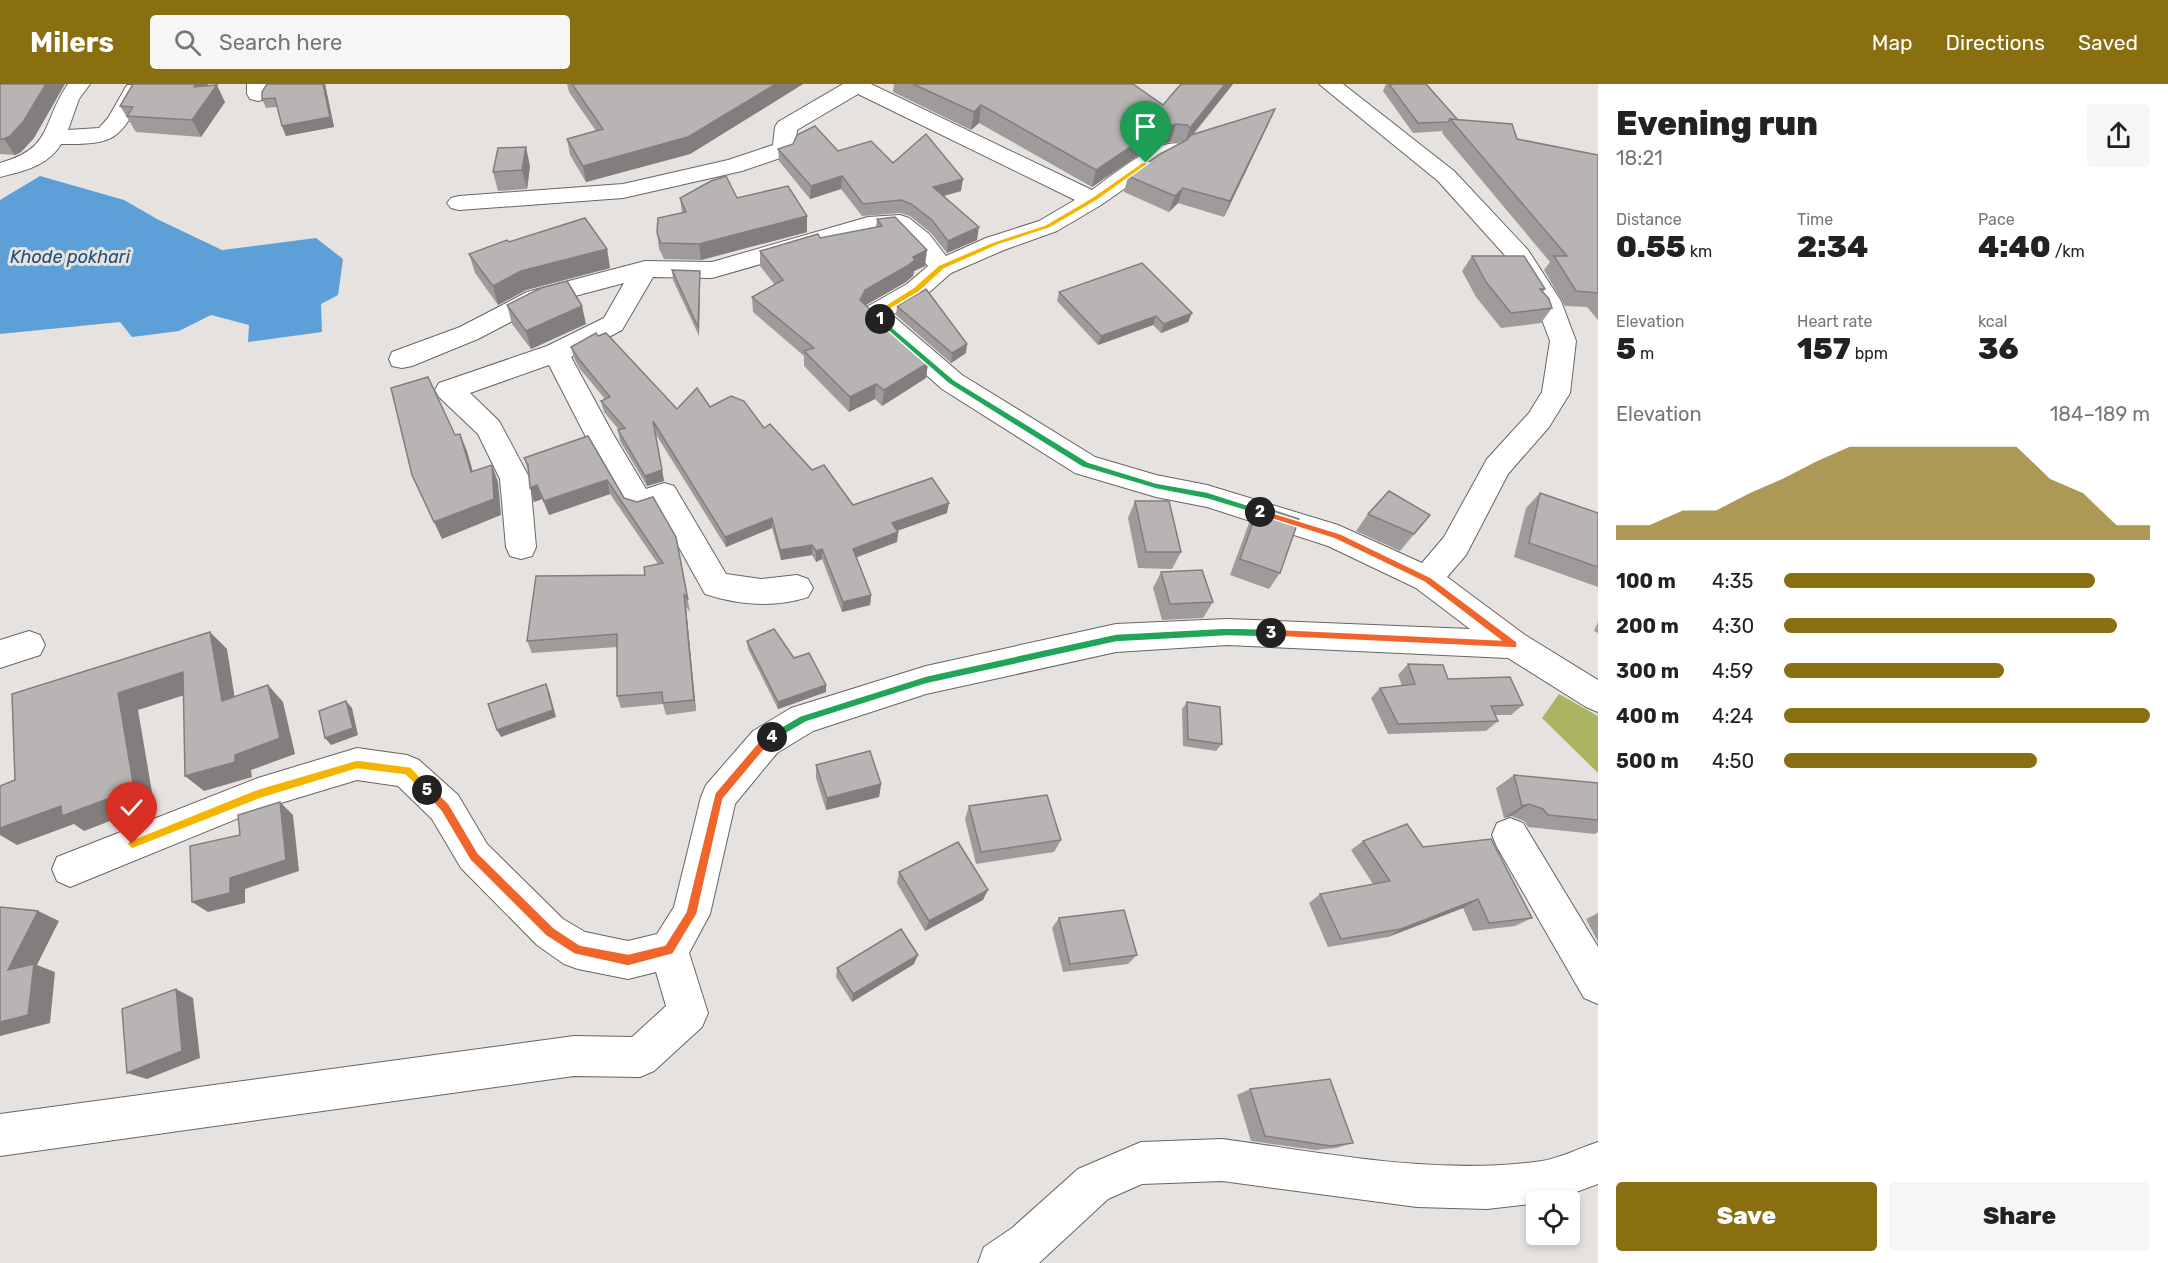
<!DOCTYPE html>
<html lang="en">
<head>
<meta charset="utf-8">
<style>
	:root { --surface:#fff; --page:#f6f6f6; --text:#222; --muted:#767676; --accent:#896f0f }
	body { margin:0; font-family:Rubik,sans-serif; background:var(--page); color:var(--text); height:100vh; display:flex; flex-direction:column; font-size:22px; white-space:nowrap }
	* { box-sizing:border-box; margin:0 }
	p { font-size:20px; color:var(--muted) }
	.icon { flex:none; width:33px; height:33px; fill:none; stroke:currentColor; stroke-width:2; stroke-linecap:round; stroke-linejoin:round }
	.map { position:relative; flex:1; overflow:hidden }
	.details { display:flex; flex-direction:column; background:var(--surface); width:570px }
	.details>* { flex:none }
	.buttons { position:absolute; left:1526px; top:1107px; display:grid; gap:12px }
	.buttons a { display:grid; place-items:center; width:54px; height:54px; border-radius:6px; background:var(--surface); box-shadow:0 3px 9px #0003; font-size:30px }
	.pin { position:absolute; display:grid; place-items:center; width:51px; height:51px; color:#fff; margin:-62px -26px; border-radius:50% 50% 50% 0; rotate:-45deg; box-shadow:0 0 6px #0007 }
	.pin .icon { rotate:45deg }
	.km { position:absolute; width:30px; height:30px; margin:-15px; border-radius:50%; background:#222; color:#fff; font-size:16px; line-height:30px; text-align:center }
	.round { display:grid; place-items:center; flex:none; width:63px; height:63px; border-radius:6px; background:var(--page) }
	.summary { display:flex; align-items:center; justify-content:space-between; height:102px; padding:0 18px }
	h1 { font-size:33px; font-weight:800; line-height:45px }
	.metrics { display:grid; grid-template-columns:repeat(3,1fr); gap:9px; height:102px; padding:6px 18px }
	.metrics div { display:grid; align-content:center }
	.metrics b { font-size:30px; font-weight:800 }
	.metrics small { font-size:16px; font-weight:400 }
	.metrics p { font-size:16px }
	.chart { height:168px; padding:12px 18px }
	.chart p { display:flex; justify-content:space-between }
	.chart svg { width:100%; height:108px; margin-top:6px; fill:var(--accent); opacity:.7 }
	.button { display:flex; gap:12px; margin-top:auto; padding:12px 18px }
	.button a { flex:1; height:69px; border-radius:6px; background:var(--accent); color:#fff; font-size:24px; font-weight:800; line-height:69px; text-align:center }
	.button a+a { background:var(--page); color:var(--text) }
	ul { padding:0 18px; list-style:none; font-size:20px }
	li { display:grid; grid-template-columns:96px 72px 1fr; align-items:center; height:45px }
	li i { height:15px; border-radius:8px; background:var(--accent) }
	header { display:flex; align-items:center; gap:36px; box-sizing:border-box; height:84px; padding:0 30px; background:var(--accent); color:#fff }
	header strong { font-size:28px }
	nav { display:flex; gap:33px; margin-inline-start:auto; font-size:21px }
	.search { width:420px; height:54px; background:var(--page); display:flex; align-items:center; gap:15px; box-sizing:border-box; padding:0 21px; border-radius:6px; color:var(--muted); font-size:22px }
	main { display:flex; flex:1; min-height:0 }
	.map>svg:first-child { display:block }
</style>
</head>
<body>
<header>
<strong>Milers</strong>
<div class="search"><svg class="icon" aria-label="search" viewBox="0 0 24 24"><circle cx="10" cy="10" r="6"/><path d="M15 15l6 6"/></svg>Search here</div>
<nav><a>Map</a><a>Directions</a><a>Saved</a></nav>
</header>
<main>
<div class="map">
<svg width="1598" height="1179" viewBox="0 0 1598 1179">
	<rect width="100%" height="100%" fill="#e6e2df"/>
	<!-- forest -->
	<path fill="#abb561" d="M1559,610L1598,632V689L1542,634Z"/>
	<!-- water -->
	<path fill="#5da0d8" d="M40,92L124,116L157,135L222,166L316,154L343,175L338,211L321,220L322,248L248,258L249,241L211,231L179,247L132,253L120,238L0,250V116Z"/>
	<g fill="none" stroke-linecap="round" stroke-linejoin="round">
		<!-- minor casing -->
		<g stroke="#686562" stroke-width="2">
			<g id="minor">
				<path d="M68,0H90L79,15L68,46L99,44L108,34L127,1H143L146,6C120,54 118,61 61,60C48,82 24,87 0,93V79C54,64 41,39 68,0Z"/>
				<path d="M247,0H269V10L266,15L258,17L250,15L247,10Z"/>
				<path d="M843,0H871L1092,106C1112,92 1156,54 1181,60L1184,65L1181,70L1154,84L1101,121L1057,147L1004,166L951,189L925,212L892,231L962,291L1095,373L1156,391L1207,401L1338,441L1422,479L1444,453L1487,375L1529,329L1542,308L1550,257L1535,217L1510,177L1438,97L1319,0H1343L1454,87L1528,166L1561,217L1576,257L1570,309L1549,343L1508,390L1466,471L1447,493L1525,551L1598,596V628L1586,623L1508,574L1227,561L1116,568L926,610L813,647L777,669L735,720L710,830L689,869L708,929L702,943L654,987L640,993L574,992L0,1072V1030L574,952L632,953L666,922L656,888L628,895L578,885L564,880L537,861L461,784L432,735L398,702L357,696L261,725L70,803L57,797L52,785L57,773L258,694L357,664L407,671L419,676L458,711L487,760L563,835L585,848L628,857L657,850L674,823L701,713L706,701L753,647L791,624L926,582L1116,540L1227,535L1470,545L1416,504L1328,462L1207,423L1156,413L1075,389L942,305L865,236L861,230L865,224L907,200L928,182L911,162L894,147L869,149L712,194L653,193L622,246L571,273L613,350L646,405L664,399L674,402L726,490L761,495L797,491L808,495L813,504L808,513C775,524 738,521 705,510L657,424L639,430L629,427L587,355L549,281L470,309L499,337L530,395L536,463L532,472L521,475L510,472L506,463L500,395L478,350L439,313L435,306L439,299L547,262L604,234L624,199L545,220L478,255L412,282L402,284L392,282L389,275L392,268L460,243L527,208L645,177L712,178L868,133L900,131L909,134L929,150L946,172L986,154L1039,137L1075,116L858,10L797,46L795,65L792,70L742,87L623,114L459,126L451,124L447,119L451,114L459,112L623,100L728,76L773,61L775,43L778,38Z"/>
				<path d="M29,547L40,551L45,561L40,571L0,584V556Z"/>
				<path d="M1510,734L1523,739L1598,863V920L1584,914L1497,763L1492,751L1497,739Z"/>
				<path d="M1222,1055C1327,1069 1435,1092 1542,1077C1560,1074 1580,1064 1598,1058V1100L1549,1118L1487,1125L1417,1123L1222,1097L1142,1100L1108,1115L1039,1179H978L984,1163L1012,1144L1078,1085L1141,1058Z"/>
			</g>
		</g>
		<!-- minor -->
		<use href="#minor" fill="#fff" fill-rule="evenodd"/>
	</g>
	<!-- wall -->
	<g fill="#9f9b9b">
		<path d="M0,0L34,54L21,68L15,71L0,70Z"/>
		<path d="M133,0H208V2L225,18L201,53L136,48L120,22Z"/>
		<path d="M267,0H325L334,43L286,52L282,42L277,23L266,24L262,15Z"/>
		<path d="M567,0H803L690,70L586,98L570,71L567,55L596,47L569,8Z"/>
		<path d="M894,0H1133L1163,21L1181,0H1233L1193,51L1268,41L1224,133L1178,119L1169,128L1124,108L1128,92L1182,59L1181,58H1170L1146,66L1092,103L979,39L971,46L893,8Z"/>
		<path d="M1386,0H1426L1458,36L1517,55L1598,71V236L1587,223L1565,222L1544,186L1550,178L1442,49L1443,47L1413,49L1383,7Z"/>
		<path d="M778,65L838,67L893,79L961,107L944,112L977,156L947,169L931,149L910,132L900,129L862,132L841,105L810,115L779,77Z"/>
		<path d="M530,82L527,105L498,107L493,88Z"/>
		<path d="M680,114H737L807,148L701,176L664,175L659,165L657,149L682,129Z"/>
		<path d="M877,135L925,182L914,187L913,192L906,198L866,221L928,279L926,294L882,322L875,315L849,328L804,282V272L753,228L752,213L775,201L760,182V167L876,143Z"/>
		<path d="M509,158L607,165L610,184L526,206L498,221L475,189L469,170Z"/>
		<path d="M1472,172L1545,205L1543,208L1552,224L1541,239L1501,244L1476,213L1462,187Z"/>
		<path d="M672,186L700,196L699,252L673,196Z"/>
		<path d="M1059,208L1192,229L1188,238L1161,249L1153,241L1098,261L1057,217Z"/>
		<path d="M507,221L586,240L531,265L512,240Z"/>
		<path d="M897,222L966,269L951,279L896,231Z"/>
		<path d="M598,252L677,325L710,323L764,344L853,421L947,429L897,447L898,448L897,458L856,473L871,511L870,521L842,528L822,475L816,478L812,471L781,476L772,444L726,463L655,349L664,397L647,402L620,357L618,346H619L604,328L601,317L605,315L580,285L574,274L571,263Z"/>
		<path d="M588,352L624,414L681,477L690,528L686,523L696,627L666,631L663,620L621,624L617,612V563L532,569L527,557L645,491L658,480L610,410L549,431L542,415L534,418L528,386L524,374Z"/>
		<path d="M1540,409L1598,429V503L1514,473L1526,424Z"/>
		<path d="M1135,417L1181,468L1172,485L1138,484L1128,434Z"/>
		<path d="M1259,422L1280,489L1269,505L1230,491L1249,439Z"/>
		<path d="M1368,430L1430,431L1400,467L1356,447Z"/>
		<path d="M1161,488L1213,518L1203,534L1162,536L1153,504Z"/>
		<path d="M1598,538V549L1594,547Z"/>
		<path d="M747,557L826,608L778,625L748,565Z"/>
		<path d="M1408,580L1448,595L1523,621L1511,631H1495L1498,637L1486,647L1388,650L1371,614L1380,604L1402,602L1398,591Z"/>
		<path d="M1187,618L1222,660L1216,667L1183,662L1182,625Z"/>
		<path d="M816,681L881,700L879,713L826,726L816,694Z"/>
		<path d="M1514,691L1598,699V748L1595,750L1528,743L1524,737L1511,732L1504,734L1496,704Z"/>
		<path d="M969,722L1061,756L1054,768L976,780L965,735Z"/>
		<path d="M1363,757L1423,763L1532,834L1515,842L1473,847L1463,824L1388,853L1328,863L1309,819L1320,810L1373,800L1351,766Z"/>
		<path d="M899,788L983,816L925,847L897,799Z"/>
		<path d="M1598,829V858L1586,835Z"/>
		<path d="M1059,834L1137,871L1128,880L1063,888L1052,844Z"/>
		<path d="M914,880L852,918L836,893L837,884Z"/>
		<path d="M1250,1005L1353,1059L1336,1064L1315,1066L1251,1057L1237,1011Z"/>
	</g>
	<!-- shaded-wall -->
	<g fill="#827e7e">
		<path d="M46,0H65L34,54L21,68L15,71L4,55Z"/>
		<path d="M195,0H208L202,20L194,3Z"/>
		<path d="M323,0H325L334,43L286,52L282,42Z"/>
		<path d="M776,0H803L690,70L586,98L583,82Z"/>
		<path d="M1225,0H1233L1184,61L1190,44Z"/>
		<path d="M217,1L225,18L201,53L192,36Z"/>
		<path d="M981,21L979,39L971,46L974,28Z"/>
		<path d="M1275,25L1268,41L1224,133L1230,117Z"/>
		<path d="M1176,40L1170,58L1146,66L1092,103L1096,86L1151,49Z"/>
		<path d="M526,63L530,82L527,105L522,86Z"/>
		<path d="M842,92L841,105L810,115L811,102Z"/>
		<path d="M963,95L961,107L932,115L933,103Z"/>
		<path d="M1183,104L1178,119L1169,128L1175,112Z"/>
		<path d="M807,132V148L701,176L699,160Z"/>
		<path d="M979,143L977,156L947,169L948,157Z"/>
		<path d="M607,165L610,184L526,206L498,221L493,202L521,187Z"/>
		<path d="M927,166L925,182L914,187L913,192L906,198L864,222L860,216L865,206L913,173Z"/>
		<path d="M700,187V196L699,252L698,243Z"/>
		<path d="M582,222L586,240L531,265L526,247Z"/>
		<path d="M1192,229L1188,238L1161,249L1164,240Z"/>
		<path d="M1156,232L1153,241L1098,261L1101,252Z"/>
		<path d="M967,260L966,269L951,279L952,269Z"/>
		<path d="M928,279L926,294L882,322L884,306Z"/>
		<path d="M876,300L875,315L849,328L850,313Z"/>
		<path d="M460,350L467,367L478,405L471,388Z"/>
		<path d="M492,381L498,398L501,431L442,455L434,438Z"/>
		<path d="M662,386L664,397L647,402L645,392Z"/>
		<path d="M607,396L610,410L549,431L544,417Z"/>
		<path d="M537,401L542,415L534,418L530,404Z"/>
		<path d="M949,419L947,429L891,449L892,439Z"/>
		<path d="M772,434V444L726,463L725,453Z"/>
		<path d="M898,448L897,458L852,475L853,465Z"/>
		<path d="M812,461V471L781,476L780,466Z"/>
		<path d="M822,465V475L816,478V467Z"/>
		<path d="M684,510L686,523L696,627L694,616Z"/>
		<path d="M871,511L870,521L842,528L843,518Z"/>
		<path d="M210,548L227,565L238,634L222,617Z"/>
		<path d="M183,588L200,606L138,626L154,720L84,747L74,740L17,761L0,751V744L118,609Z"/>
		<path d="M546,600L549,607L556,633L501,653L497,646Z"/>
		<path d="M268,601L283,618L295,670L251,686L252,693L204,707L185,692L235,671Z"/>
		<path d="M826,601V608L778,625V618Z"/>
		<path d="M346,617L352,624L358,651L331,661L325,654Z"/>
		<path d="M881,700L879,713L826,726L827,714Z"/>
		<path d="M280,718L293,731L299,787L245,805V819L208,828L192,818L230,794Z"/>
		<path d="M1529,720L1511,732L1504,734L1522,722Z"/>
		<path d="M988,806L983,816L925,847L929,837Z"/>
		<path d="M1478,815L1463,824L1388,853L1401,845Z"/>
		<path d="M38,827L59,837L37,881L55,888L50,939L0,952V938L8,886Z"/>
		<path d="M918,871L914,880L852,918L853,910Z"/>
		<path d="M176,905L193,914L200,974L147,995L127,989Z"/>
	</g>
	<!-- building -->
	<g fill="#b9b4b4" stroke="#827e7e" stroke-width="1.5">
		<path d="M0,0H46L23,38L10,52L4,55H0Z"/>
		<path d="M133,0H195L194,3L217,1L192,36L127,32L133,23L120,22Z"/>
		<path d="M267,0H323L330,33L282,42L275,14L262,15V8Z"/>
		<path d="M572,0H776L688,53L583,82L567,55L603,45Z"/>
		<path d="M913,0H1133L1163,21L1181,0H1225L1190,44L1187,41L1176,40L1151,49L1096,86L981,21L974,28Z"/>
		<path d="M1389,0H1426L1458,36L1450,35L1448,38L1418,39Z"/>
		<path d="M1275,25L1230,117L1183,104L1175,112L1128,92L1160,70L1187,56L1191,51Z"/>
		<path d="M1450,35L1512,40L1517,55L1598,71V209L1576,207L1554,172H1567Z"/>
		<path d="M815,42L838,67L871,57L893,79L926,50L963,95L933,103L979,143L948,157L932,136L911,120L901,116L863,120L842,92L811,102L778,65L793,60L797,51Z"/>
		<path d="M526,63L522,86L493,88L498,64Z"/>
		<path d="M726,92L737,114L788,102L807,132L699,160L661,159L657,149L658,134L686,128L680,114L711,97Z"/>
		<path d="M895,133L927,166L913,173L915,176L907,182L865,206L860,216L928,279L884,306L876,300L850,313L804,267L814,264L752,213L783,196L760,167L818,150L820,154L882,142L877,135Z"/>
		<path d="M585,134L607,165L521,187L493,202L469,170L507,156L509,158Z"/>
		<path d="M1472,172H1524L1544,203L1545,205H1540L1549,215L1552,224L1511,229L1486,198Z"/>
		<path d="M1142,179L1192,229L1164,240L1156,232L1101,252L1059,208Z"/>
		<path d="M672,186L700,187L698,243Z"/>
		<path d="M567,197L582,222L526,247L507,221L541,204Z"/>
		<path d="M926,205L967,260L952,269L897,222Z"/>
		<path d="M596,249L598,252L606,249L677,325L697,304L710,323L731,312L744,317L764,344L770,340L812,386L824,381L853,421L932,394L949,419L892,439L898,448L853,465L871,511L843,518L822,465L816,467L812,461L780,466L772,434L725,453L653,337L662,386L645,392L618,346L625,344L601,317L610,313L578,274L571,263Z"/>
		<path d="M428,293L455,351L460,350L471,388L492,381L494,415L434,438L412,391L391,304Z"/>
		<path d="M588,352L624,414L637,418L653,413L676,453L688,516L684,510L694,616L663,619L662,608L617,612V550L527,557L536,492L645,491L644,483L663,479L607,396L544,417L537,401L530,404L528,381L524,374Z"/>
		<path d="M1389,407L1430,431L1414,450L1368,430Z"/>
		<path d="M1540,409L1598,429V483L1529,459Z"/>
		<path d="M1135,417H1169L1181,468H1146Z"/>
		<path d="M1259,422L1299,435L1280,489L1240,475Z"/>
		<path d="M1202,486L1213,518L1170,520L1161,488Z"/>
		<path d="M774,545L794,574L809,569L826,601L778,618L747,557Z"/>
		<path d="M210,548L222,617L268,601L280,654L235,671V678L185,692L183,588L118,609L134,705L62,732L61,722L0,744V702L15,696L12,610Z"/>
		<path d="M1408,580L1443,581L1448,595L1510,593L1523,621L1491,622L1498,637L1398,640L1380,604L1415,600Z"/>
		<path d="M546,600L553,626L497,646L488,620Z"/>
		<path d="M346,617L353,644L325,654L319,627Z"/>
		<path d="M1187,618L1220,623L1222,660L1188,655Z"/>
		<path d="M870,667L881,700L827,714L816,681Z"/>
		<path d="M1514,691L1598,699V736L1548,731L1543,725L1529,720L1522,722Z"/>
		<path d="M1047,711L1061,756L981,768L969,722Z"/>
		<path d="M280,718L286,776L230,794V809L192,818L190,762L240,751L238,731Z"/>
		<path d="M1407,740L1423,763L1491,755L1532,834L1489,839L1478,815L1401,845L1341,855L1320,810L1390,797L1363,757Z"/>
		<path d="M958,758L988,806L929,837L899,788Z"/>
		<path d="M0,823L38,827L8,886L34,880L28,931L0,938Z"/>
		<path d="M1124,826L1137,871L1070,880L1059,834Z"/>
		<path d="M901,845L918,871L853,910L837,884Z"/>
		<path d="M176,905L182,967L127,989L122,925Z"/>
		<path d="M1330,995L1353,1059L1331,1062L1265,1052L1250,1005Z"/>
	</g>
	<!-- split-1 -->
	<path fill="#f5b400" stroke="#fff" stroke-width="1.5" d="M1143,78L1149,79L1096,117L1050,144L998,161L944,185L919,208L880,231L884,235L883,237H877L871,230L913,204L939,181L993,158L1045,141L1091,114Z"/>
	<!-- split-2 -->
	<path fill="#22a559" stroke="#fff" stroke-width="1.5" d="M880,233L954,296L1088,378L1156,399L1207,408L1263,426L1264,428L1260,431L1207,415L1156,405L1082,383L949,300L877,237L876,235Z"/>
	<!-- split-3 -->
	<path fill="#f0652b" stroke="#fff" stroke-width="1.5" d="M1260,425L1341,450L1430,493L1517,558V564L1267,552L1266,549L1271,545L1500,556L1424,498L1335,455L1257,430L1255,428Z"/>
	<!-- split-4 -->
	<path fill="#22a559" stroke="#fff" stroke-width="1.5" d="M1227,544L1271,545L1276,549L1271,553L1227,552L1116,558L926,600L806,638L772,658L767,653L769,650L800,632L926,592L1116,550Z"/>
	<!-- split-5 -->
	<path fill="#f0652b" stroke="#fff" stroke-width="1.5" d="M772,649L776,650V656L768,661L723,715L697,830L673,870L628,882L574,870L546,852L470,776L441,727L422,706L424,702H431L449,720L478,769L554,844L580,861L628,870L665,861L686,828L715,709L761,655Z"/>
	<!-- split-6 -->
	<path fill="#f5b400" stroke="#fff" stroke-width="1.5" d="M357,676L411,683L432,706L431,709H424L405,691L357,685L259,715L132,765L127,760L129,757L258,705Z"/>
	<g text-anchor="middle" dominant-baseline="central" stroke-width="6" stroke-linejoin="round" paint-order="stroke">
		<!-- far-water labels -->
		<g font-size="18" font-style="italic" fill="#205077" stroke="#e6e2df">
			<text x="70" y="173">Khode pokhari</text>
		</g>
	</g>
</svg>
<div class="buttons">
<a><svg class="icon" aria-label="locate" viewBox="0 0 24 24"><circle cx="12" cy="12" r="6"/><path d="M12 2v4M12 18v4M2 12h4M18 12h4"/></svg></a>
</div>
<div class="pin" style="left:1146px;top:79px;background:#1e9e55"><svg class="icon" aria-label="arrive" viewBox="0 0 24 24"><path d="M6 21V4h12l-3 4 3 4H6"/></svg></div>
<div class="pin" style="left:132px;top:760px;background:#d93025"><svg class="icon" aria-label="check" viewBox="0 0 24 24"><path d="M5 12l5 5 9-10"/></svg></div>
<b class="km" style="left:880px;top:235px">1</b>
<b class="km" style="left:1260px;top:428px">2</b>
<b class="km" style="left:1271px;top:549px">3</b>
<b class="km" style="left:772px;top:653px">4</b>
<b class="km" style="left:427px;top:706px">5</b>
</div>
<section class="details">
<div class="summary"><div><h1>Evening run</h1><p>18:21</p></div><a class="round"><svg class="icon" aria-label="share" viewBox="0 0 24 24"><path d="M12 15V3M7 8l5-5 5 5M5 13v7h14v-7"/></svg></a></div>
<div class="metrics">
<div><p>Distance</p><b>0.55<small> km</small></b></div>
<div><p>Time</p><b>2:34</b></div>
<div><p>Pace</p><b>4:40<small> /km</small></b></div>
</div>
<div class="metrics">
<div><p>Elevation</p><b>5<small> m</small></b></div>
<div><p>Heart rate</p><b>157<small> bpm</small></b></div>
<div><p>kcal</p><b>36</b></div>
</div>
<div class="chart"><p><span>Elevation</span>184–189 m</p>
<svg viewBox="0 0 160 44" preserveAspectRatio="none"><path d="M0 44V38L10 38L20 32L30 32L40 25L50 19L60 12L70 6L80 6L90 6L100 6L110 6L120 6L130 19L140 25L150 38L160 38V44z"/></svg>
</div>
<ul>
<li><b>100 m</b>4:35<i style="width:85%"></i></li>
<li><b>200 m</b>4:30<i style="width:91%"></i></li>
<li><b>300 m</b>4:59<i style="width:60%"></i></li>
<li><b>400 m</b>4:24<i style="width:100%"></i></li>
<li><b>500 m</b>4:50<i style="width:69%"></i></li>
</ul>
<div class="button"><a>Save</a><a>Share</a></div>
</section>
</main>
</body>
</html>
